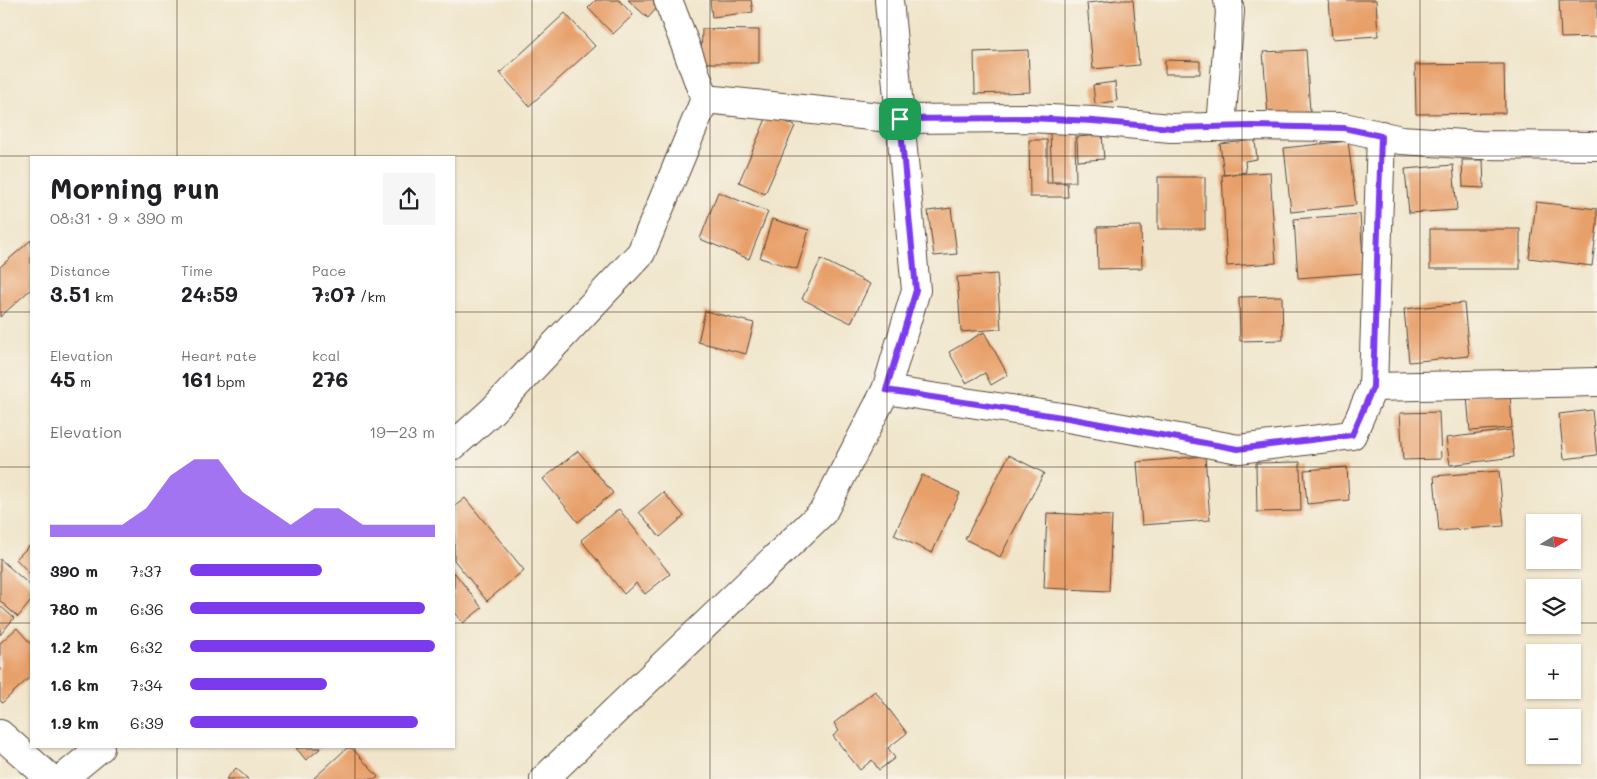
<!DOCTYPE html>
<html lang="en">
<head>
<meta charset="utf-8">
<style>
	:root { --surface:#fff; --page:#f6f6f6; --text:#202124; --muted:#757577; --accent:#7c3aed }
	body { margin:0; font-family:Mali,sans-serif; background:var(--page); color:var(--text); height:100vh; display:flex; flex-direction:column; font-size:19px; white-space:nowrap }
	* { box-sizing:border-box; margin:0 }
	p { font-size:16px; color:var(--muted) }
	.icon { flex:none; width:28px; height:28px; fill:none; stroke:currentColor; stroke-width:2; stroke-linecap:round; stroke-linejoin:round }
	.map { position:relative; flex:1; overflow:hidden }
	.details { position:absolute; left:30px; top:156px; width:425px; height:592px; display:flex; flex-direction:column; background:var(--surface); border-radius:0px; box-shadow:0 1px 4px #0004 }
	.details>* { flex:none }
	.needle { width:32px; rotate:80deg }
	.fabs { position:absolute; left:1526px; top:514px; display:grid; gap:10px }
	.fabs a { display:grid; place-items:center; width:55px; height:55px; border-radius:0px; background:var(--surface); box-shadow:0 1px 4px #0004; font-size:25px }
	.pin { position:absolute; display:grid; place-items:center; width:42px; height:42px; color:#fff; margin:-21px; border-radius:10px; box-shadow:0 2px 8px #0006 }
	.round { display:grid; place-items:center; flex:none; width:52px; height:52px; border-radius:0px; background:var(--page) }
	.headline { display:flex; align-items:center; justify-content:space-between; height:85px; padding:0 20px }
	h1 { font-size:28px; font-weight:700; line-height:38px }
	.metrics { display:grid; grid-template-columns:repeat(3,1fr); gap:8px; height:85px; padding:5px 20px }
	.metrics div { display:grid; align-content:center }
	.metrics b { font-size:21px; font-weight:700 }
	.metrics small { font-size:14px; font-weight:400 }
	.metrics p { font-size:14px }
	.chart { height:140px; padding:10px 20px }
	.chart p { display:flex; justify-content:space-between }
	.chart svg { width:100%; height:90px; margin-top:5px; fill:var(--accent); opacity:.7 }
	ul { padding:0 20px; list-style:none; font-size:16px }
	li { display:grid; grid-template-columns:80px 60px 1fr; align-items:center; height:38px }
	li i { height:12px; border-radius:6px; background:var(--accent) }
	.map>svg:first-child { display:block }
</style>
</head>
<body>
<div class="map">
<svg width="1597" height="779" viewBox="0 0 1597 779">
	<rect width="100%" height="100%" fill="#f7f3e8"/>
	<filter id="ink" filterUnits="userSpaceOnUse"><feTurbulence type="fractalNoise" baseFrequency=".02" numOctaves="2"/><feDisplacementMap in="SourceGraphic" scale="10" xChannelSelector="R" yChannelSelector="G"/><feConvolveMatrix kernelMatrix="1 2 1 2 8 2 1 2 1" color-interpolation-filters="sRGB"/></filter>
	<filter id="wash" filterUnits="userSpaceOnUse"><feTurbulence type="fractalNoise" baseFrequency=".0096" numOctaves="4" result="noise"/><feDisplacementMap in="SourceGraphic" scale="20" xChannelSelector="R" yChannelSelector="G"/><feGaussianBlur stdDeviation="1.12" result="paint"/><feColorMatrix in="noise" values="0 0 0 0 0 0 0 0 0 0 0 0 0 0 0 0 0 1.4 0 .05"/><feComposite in="paint" operator="in"/></filter>
	<g filter="url(#wash)">
		<rect width="100%" height="100%" fill="#f0e5ca"/>
		<g id="blocks">
			<!-- building -->
			<g fill="#e8a06b">
				<path d="M596,0H619L633,15L613,34L588,8Z"/>
				<path d="M628,0H664L648,18Z"/>
				<path d="M710,0H751L753,12L712,17Z"/>
				<path d="M1117,0H1133L1139,65L1093,69L1087,3Z"/>
				<path d="M1329,0H1376L1378,36L1332,39Z"/>
				<path d="M1559,0H1597V37L1561,38Z"/>
				<path d="M565,13L595,46L529,106L500,73Z"/>
				<path d="M702,29L759,30V63H701Z"/>
				<path d="M1028,50L1030,92L975,94L974,52Z"/>
				<path d="M1306,50L1310,112L1268,115L1263,52Z"/>
				<path d="M1165,60L1200,61V74H1165Z"/>
				<path d="M1504,64L1505,113L1416,114L1415,65Z"/>
				<path d="M1115,82L1117,101L1095,104L1093,85Z"/>
				<path d="M768,114L795,126L765,194L739,182Z"/>
				<path d="M1075,132L1076,182H1052L1050,133Z"/>
				<path d="M1102,135L1104,159L1078,161L1077,137Z"/>
				<path d="M1029,140H1047V183H1067L1068,197H1030Z"/>
				<path d="M1255,140L1257,159L1245,161L1246,172L1224,175L1220,144Z"/>
				<path d="M1348,141L1356,205L1291,212L1284,148Z"/>
				<path d="M1462,160H1483L1484,188L1463,187Z"/>
				<path d="M1453,165L1457,210L1409,213L1405,169Z"/>
				<path d="M1270,172L1276,263L1227,266L1222,175Z"/>
				<rect x="1158" y="177" width="47" height="52"/>
				<path d="M718,192L768,212L749,259L700,239Z"/>
				<path d="M1536,202L1597,209V225L1592,266L1529,258Z"/>
				<path d="M951,208L957,254L934,256L928,211Z"/>
				<path d="M1360,214L1364,273L1298,278L1294,219Z"/>
				<path d="M772,219L809,230L797,269L760,258Z"/>
				<path d="M1141,226L1142,268L1098,269L1097,227Z"/>
				<rect x="1430" y="229" width="90" height="40"/>
				<path d="M31,240V289L0,317V267Z"/>
				<path d="M821,259L870,284L851,323L802,299Z"/>
				<path d="M997,274L1001,329L961,332L957,277Z"/>
				<path d="M1282,296L1283,340L1240,341L1239,297Z"/>
				<path d="M1464,303L1469,356L1409,362L1404,309Z"/>
				<path d="M705,311L754,323L746,354L698,342Z"/>
				<path d="M984,332L1008,375L991,385L985,373L966,383L949,352Z"/>
				<path d="M1510,393L1512,428L1470,431L1467,396Z"/>
				<path d="M1592,410L1597,455L1564,459L1559,414Z"/>
				<path d="M1439,412L1441,459L1403,460L1400,413Z"/>
				<path d="M1511,430L1514,457L1450,465L1446,438Z"/>
				<path d="M578,451L613,493L578,522L543,479Z"/>
				<path d="M1009,455L1044,473L1000,557L965,539Z"/>
				<path d="M1205,456L1210,520L1142,525L1137,462Z"/>
				<path d="M1300,462L1301,511L1257,512L1256,463Z"/>
				<path d="M1347,467L1349,500L1307,504L1304,470Z"/>
				<path d="M1499,471L1504,526L1439,531L1434,476Z"/>
				<path d="M922,475L960,493L932,553L894,535Z"/>
				<path d="M663,492L684,516L660,537L639,512Z"/>
				<path d="M465,498L524,570L487,601L454,560V507Z"/>
				<path d="M619,509L670,574L645,594L636,583L624,594L581,540Z"/>
				<path d="M1047,513L1112,516L1109,591L1044,588Z"/>
				<path d="M31,544V575L16,559Z"/>
				<path d="M0,559L31,586V601L18,617L0,601Z"/>
				<path d="M454,572L482,608L463,623L454,611Z"/>
				<path d="M0,606L14,618L0,635Z"/>
				<path d="M17,628L31,644V676L2,703L0,700V643Z"/>
				<path d="M875,691L907,733L888,748L895,758L879,770L872,760L860,770L833,736L839,731L834,723Z"/>
				<path d="M296,748H321L306,760Z"/>
				<path d="M347,748H352L378,777L376,779H313Z"/>
				<path d="M236,768L248,779H226Z"/>
			</g>
		</g>
	</g>
	<g filter="url(#ink)">
		<use href="#blocks" fill-opacity="0" stroke="#564638" stroke-width="1"/>
		<g fill="none" stroke-linecap="round" stroke-linejoin="round">
			<!-- minor casing -->
			<g stroke="#564638" stroke-width="30">
				<g id="minor">
					<path d="M705,99L900,119L1028,118L1093,121L1171,128L1251,126L1344,127L1401,140L1479,145L1597,146"/>
					<path d="M1221,127L1230,11L1228,0"/>
					<path d="M1373,387L1597,382"/>
					<path d="M886,390L1068,418L1239,449L1352,435L1373,387L1381,135"/>
					<path d="M454,445L491,412L641,253L705,99L683,39L668,0"/>
					<path d="M0,734L51,779"/>
					<path d="M62,779L100,748"/>
					<path d="M544,779L823,512L886,390L916,290L889,0"/>
				</g>
			</g>
			<!-- minor -->
			<use href="#minor" stroke="#fff" stroke-width="28"/>
		</g>
	</g>
	<g fill="none" stroke-linecap="round" stroke-linejoin="round" filter="url(#ink)">
		<!-- route casing -->
		<g stroke="#fff" stroke-width="10">
			<path id="route" d="M1028,118L1093,121L1171,128L1251,126L1344,128L1381,136L1373,387L1352,435L1238,449L1068,418L886,390L916,290L900,119Z"/>
		</g>
		<!-- route -->
		<use href="#route" stroke="#7c3aed" stroke-width="6"/>
	</g>
	<!-- grid -->
	<path fill="none" stroke="#3b2a1e" stroke-width="1" stroke-opacity="0.55" d="M177,0V158M355,0V158M532,0V779M710,0V779M887,0V779M1065,0V779M1242,0V779M1420,0V779M0,156H1597M0,312H31M454,312H1597M0,467H31M454,467H1597M0,623H31M454,623H1535M1572,623H1597M177,748V779M355,748V779"/>
</svg>
<div class="fabs">
<a><svg class="needle" viewBox="-14 -14 28 28"><path d="M0-13l5 13h-10z" fill="#e53935"/><path d="M0 13l5-13h-10z" fill="#757577"/></svg></a>
<a><svg class="icon" aria-label="layers" viewBox="0 0 24 24"><path d="M12 4l9 5-9 5-9-5zM3 14l9 5 9-5"/></svg></a>
<a>+</a>
<a>−</a>
</div>
<div class="pin" style="left:900px;top:119px;background:#1e9e55"><svg class="icon" aria-label="arrive" viewBox="0 0 24 24"><path d="M6 21V4h12l-3 4 3 4H6"/></svg></div>
<section class="details">
<div class="headline"><div><h1>Morning run</h1><p>08:31 · 9 × 390 m</p></div><a class="round"><svg class="icon" aria-label="share" viewBox="0 0 24 24"><path d="M12 15V3M7 8l5-5 5 5M5 13v7h14v-7"/></svg></a></div>
<div class="metrics">
<div><p>Distance</p><b>3.51<small> km</small></b></div>
<div><p>Time</p><b>24:59</b></div>
<div><p>Pace</p><b>7:07<small> /km</small></b></div>
</div>
<div class="metrics">
<div><p>Elevation</p><b>45<small> m</small></b></div>
<div><p>Heart rate</p><b>161<small> bpm</small></b></div>
<div><p>kcal</p><b>276</b></div>
</div>
<div class="chart"><p><span>Elevation</span>19–23 m</p>
<svg viewBox="0 0 160 44" preserveAspectRatio="none"><path d="M0 44V38L10 38L20 38L30 38L40 30L50 14L60 6L70 6L80 22L90 30L100 38L110 30L120 30L130 38L140 38L150 38L160 38V44z"/></svg>
</div>
<ul>
<li><b>390 m</b>7:37<i style="width:54%"></i></li>
<li><b>780 m</b>6:36<i style="width:96%"></i></li>
<li><b>1.2 km</b>6:32<i style="width:100%"></i></li>
<li><b>1.6 km</b>7:34<i style="width:56%"></i></li>
<li><b>1.9 km</b>6:39<i style="width:93%"></i></li>
</ul>
</section>
</div>
</body>
</html>
